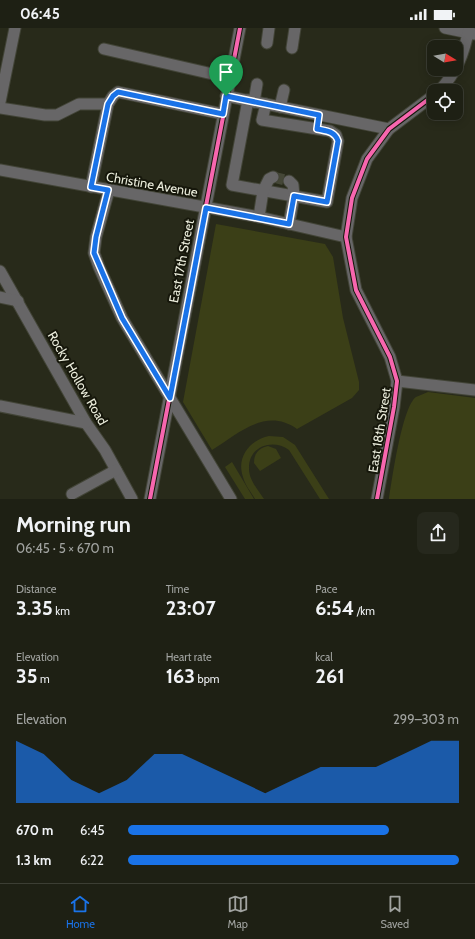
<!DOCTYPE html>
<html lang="en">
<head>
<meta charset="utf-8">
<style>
	:root { --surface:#1e2014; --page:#26281d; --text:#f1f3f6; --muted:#a1a3a0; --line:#3c3e34; --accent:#1a73e8 }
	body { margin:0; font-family:Cabin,sans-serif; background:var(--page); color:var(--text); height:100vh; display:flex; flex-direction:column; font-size:15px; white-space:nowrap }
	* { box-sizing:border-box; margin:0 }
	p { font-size:13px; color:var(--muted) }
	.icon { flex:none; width:22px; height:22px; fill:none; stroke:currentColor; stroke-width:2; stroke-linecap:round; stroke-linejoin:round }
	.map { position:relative; height:471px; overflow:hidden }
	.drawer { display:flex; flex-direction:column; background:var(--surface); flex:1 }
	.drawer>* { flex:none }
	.needle { width:26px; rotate:101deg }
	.buttons { position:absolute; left:427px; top:12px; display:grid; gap:8px }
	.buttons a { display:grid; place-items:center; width:36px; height:36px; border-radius:8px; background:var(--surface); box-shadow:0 2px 10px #0003,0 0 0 1px var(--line); font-size:20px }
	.pin { position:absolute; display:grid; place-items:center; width:34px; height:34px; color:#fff; margin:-41px -17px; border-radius:50% 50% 50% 0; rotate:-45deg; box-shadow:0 0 4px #0007 }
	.pin .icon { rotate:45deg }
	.round { display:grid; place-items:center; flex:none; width:42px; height:42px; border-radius:8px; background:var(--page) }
	.summary { display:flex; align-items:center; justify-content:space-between; height:68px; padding:0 16px }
	h1 { font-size:22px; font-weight:800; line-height:30px }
	.stats { display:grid; grid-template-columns:repeat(3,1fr); gap:6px; height:68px; padding:4px 16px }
	.stats div { display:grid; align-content:center }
	.stats b { font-size:20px; font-weight:800 }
	.stats small { font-size:11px; font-weight:400 }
	.stats p { font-size:11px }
	.chart { height:112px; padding:8px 16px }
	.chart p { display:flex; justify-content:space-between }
	.chart svg { width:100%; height:72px; margin-top:4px; fill:var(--accent); opacity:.7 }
	ul { padding:0 16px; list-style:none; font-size:13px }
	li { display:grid; grid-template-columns:64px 48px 1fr; align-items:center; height:30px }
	li i { height:10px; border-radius:5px; background:var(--accent) }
	.status { display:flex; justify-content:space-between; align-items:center; height:28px; padding:0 20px; background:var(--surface); direction:ltr }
	.status svg { height:11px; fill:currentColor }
	.menu { display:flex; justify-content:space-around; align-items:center; height:56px; border-top:1px solid var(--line); background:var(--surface); font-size:11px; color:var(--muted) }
	.menu a { display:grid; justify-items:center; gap:2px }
	.menu .active { color:var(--accent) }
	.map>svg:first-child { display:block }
</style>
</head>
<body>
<div class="status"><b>06:45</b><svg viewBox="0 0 49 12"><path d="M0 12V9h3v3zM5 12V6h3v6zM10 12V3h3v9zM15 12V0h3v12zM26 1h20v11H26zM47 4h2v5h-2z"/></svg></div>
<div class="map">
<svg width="475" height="471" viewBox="0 0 475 471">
	<rect width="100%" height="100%" fill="#282a1a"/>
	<!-- green -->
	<g fill="#3b3f17">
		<path d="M216,196L325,216L333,229L343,290L359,354V362L352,370L297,401C266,379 239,405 212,422L183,374Z"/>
		<path d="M428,364L475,370V471H389C392,452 402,379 416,369C420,367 424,366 428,364Z"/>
		<path d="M269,408L283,409L295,417L329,471H320L289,422C273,410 248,418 249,441C249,452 258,462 264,471H255C251,464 245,457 243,449C236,429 250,412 269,408Z"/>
		<path d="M268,418L276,421L281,430L260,443L254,435C254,426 258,420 268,418Z"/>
		<path d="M232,434L254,471H245L225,439Z"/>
	</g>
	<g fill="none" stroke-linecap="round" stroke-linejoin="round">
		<!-- minor-tunnel -->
		<path stroke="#454737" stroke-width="11" stroke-dasharray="11 5.5" stroke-linecap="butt" d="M273,149L289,153"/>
		<!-- minor casing -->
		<g stroke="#424437" stroke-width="13">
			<g id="minor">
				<path d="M445,0L474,6"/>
				<path d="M267,15L269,0"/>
				<path d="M292,20L295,0"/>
				<path d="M104,21L230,50"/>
				<path d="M439,63C457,44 464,26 469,0"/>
				<path d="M226,68L389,101"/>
				<path d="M248,72L232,157L327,174L338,113L336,107L330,103L262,92L266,76"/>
				<path d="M0,74L15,0"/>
				<path d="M254,74L257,56"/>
				<path d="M280,79L284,62"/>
				<path d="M0,80L45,87H57L79,76H108"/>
				<path d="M0,142L259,189L346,209"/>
				<path d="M91,159L108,76L113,68L118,64L223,86"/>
				<path d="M109,162L96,209L94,225L99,239L122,290L231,471"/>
				<path d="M259,189L263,163L269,151L273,149"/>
				<path d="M289,196L294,168L293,157L289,153"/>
				<path d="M0,243L86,395L105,422L132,471"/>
				<path d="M0,269L18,273"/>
				<path d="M397,353L475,362"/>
				<path d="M0,378L86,395"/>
				<path d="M72,466L116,442"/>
				<path d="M150,471L240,0"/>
				<path d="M377,471L394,379L397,353L390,329L356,262L346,209L352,170L367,131L389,101L434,67"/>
			</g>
		</g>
		<!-- minor -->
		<use href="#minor" stroke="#676667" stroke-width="11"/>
		<!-- cycleway casing -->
		<g stroke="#16170b" stroke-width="6">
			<g id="cycleway">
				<path d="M150,471L240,0"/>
				<path d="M377,471L394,379L397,353L390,329L356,262L346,209L352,170L367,131L389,101L434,67"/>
			</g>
		</g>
		<!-- cycleway -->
		<use href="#cycleway" stroke="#f766af" stroke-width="4"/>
	</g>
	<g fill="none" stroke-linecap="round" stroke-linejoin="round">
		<!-- route casing -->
		<g stroke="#fff" stroke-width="8">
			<path id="route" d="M118,64L223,86L226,68L319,87L317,101C326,103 335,103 338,113L327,174L294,168L289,196L206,180L170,370L122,290L94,225L96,209L108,162L91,159L108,76L113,68Z"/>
		</g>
		<!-- route -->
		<use href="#route" stroke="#1a73e8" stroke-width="5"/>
	</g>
	<g text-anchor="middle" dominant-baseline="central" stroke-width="4" stroke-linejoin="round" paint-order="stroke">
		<!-- street labels -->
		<g font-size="13" fill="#ebeddc" stroke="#16170b">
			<text transform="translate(152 156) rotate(10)">Christine Avenue</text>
			<text transform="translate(181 233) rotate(-79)">East 17th Street</text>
			<text transform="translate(78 350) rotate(60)">Rocky Hollow Road</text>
			<text transform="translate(379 402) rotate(-81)">East 18th Street</text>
		</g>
	</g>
</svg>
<div class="buttons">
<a><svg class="needle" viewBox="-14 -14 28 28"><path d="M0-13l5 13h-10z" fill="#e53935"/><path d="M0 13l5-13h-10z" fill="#a1a3a0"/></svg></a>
<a><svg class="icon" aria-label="locate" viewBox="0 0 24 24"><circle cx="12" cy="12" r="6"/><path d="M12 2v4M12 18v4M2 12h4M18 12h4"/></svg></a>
</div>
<div class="pin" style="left:226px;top:68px;background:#1e9e55"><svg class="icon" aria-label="arrive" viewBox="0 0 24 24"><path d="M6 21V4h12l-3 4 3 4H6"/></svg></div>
</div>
<section class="drawer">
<div class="summary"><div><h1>Morning run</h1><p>06:45 · 5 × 670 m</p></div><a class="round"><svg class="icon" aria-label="share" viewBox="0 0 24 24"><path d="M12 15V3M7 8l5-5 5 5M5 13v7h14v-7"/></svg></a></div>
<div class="stats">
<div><p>Distance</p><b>3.35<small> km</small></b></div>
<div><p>Time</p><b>23:07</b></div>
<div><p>Pace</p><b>6:54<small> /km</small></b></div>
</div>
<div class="stats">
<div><p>Elevation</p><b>35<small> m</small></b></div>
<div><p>Heart rate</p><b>163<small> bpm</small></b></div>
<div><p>kcal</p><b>261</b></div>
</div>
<div class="chart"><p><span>Elevation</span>299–303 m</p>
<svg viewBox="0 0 160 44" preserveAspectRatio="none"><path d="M0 44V6L10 14L20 30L30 38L40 30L50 14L60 14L70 22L80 30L90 38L100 30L110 22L120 22L130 22L140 14L150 6L160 6V44z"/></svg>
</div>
<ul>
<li><b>670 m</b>6:45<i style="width:79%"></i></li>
<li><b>1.3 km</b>6:22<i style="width:100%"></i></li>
</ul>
</section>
<nav class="menu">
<a class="active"><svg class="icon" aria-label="home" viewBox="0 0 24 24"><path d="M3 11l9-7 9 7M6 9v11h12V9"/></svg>Home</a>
<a><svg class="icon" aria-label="map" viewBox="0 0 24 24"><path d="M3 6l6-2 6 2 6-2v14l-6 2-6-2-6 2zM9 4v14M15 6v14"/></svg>Map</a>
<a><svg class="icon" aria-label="saved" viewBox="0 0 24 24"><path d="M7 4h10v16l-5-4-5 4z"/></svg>Saved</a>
</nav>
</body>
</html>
